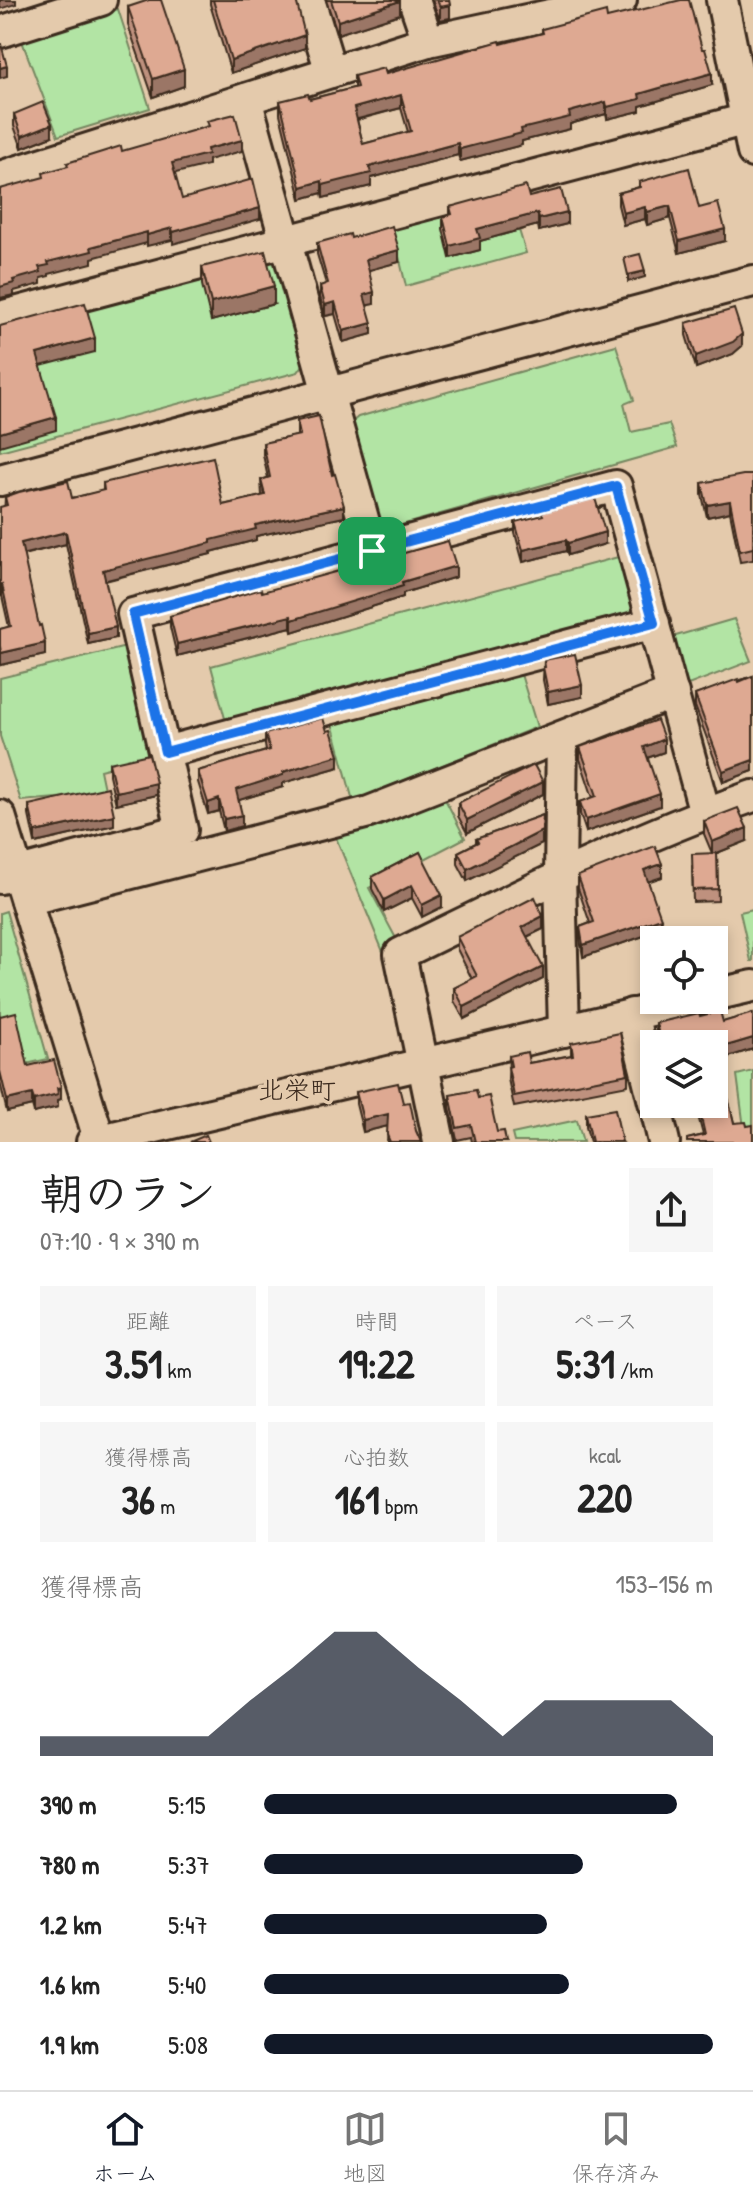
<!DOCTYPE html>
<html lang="ja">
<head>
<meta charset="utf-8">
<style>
	:root { --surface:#fff; --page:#f6f6f6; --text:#222; --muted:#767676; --line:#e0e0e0; --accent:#111827 }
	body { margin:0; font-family:"Patrick Hand","Klee One",sans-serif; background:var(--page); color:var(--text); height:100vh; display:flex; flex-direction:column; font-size:30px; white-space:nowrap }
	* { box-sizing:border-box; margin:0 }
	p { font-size:26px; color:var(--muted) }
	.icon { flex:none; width:44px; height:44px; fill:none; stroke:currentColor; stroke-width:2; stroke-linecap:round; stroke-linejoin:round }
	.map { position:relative; height:1142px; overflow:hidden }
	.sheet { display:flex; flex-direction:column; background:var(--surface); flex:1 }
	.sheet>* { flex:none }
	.fabs { position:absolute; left:640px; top:926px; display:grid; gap:16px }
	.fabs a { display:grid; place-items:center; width:88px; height:88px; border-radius:0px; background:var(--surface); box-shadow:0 4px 12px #0003; font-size:40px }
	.pin { position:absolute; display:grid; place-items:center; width:68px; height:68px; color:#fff; margin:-34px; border-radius:16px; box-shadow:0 4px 12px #0006 }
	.round { display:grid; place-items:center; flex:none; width:84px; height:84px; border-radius:0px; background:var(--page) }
	.overview { display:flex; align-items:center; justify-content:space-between; height:136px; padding:0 40px }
	h1 { font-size:44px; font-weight:700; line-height:60px }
	.figures { display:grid; grid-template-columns:repeat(3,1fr); gap:12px; height:136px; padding:8px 40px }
	.figures div { display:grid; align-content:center; border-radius:0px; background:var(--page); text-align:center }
	.figures b { font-size:40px; font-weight:700 }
	.figures small { font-size:22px; font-weight:400 }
	.figures p { font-size:22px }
	.chart { height:224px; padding:16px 40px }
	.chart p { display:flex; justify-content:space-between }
	.chart svg { width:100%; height:144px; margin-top:8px; fill:var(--accent); opacity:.7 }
	ul { padding:0 40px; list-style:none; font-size:26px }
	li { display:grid; grid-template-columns:128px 96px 1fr; align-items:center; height:60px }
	li i { height:20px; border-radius:10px; background:var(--accent) }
	.dock { display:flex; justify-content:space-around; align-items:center; height:112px; border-top:2px solid var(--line); background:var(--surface); font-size:22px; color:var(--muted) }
	.dock a { display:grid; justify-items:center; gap:4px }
	.dock .selected { color:var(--accent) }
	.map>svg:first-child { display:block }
</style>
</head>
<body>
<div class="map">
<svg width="753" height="1142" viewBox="0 0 753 1142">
	<rect width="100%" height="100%" fill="#e4caac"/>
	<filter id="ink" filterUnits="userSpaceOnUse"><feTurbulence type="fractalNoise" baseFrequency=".0125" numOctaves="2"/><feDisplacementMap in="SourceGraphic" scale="16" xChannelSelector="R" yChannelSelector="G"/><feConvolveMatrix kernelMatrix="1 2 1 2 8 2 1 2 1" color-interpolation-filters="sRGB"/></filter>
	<g filter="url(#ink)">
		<!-- green -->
		<g fill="#b2e4a4" stroke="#768761" stroke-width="2">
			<path d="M118,9L150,108L58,136L22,41Z"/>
			<path d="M509,197L526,253L406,286L392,227Z"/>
			<path d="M271,261L281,268L306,361L298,372L0,451V396L9,331Z"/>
			<path d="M616,345L634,400L624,404L631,432L669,424L677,447L391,528L379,522L352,422L358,417Z"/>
			<path d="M622,556L638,604L628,617L227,726L211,666Z"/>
			<path d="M734,619L751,661L683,687L669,638Z"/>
			<path d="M126,647L151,757L100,770L105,794L21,801L0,736V678Z"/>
			<path d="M520,671L537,727L353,801L332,723Z"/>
			<path d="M442,793L465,838L369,888L399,944L384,954L334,833Z"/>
			<path d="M753,909V961H751L740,912Z"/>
			<path d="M6,911L48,1059L0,1070V913Z"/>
			<path d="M753,1071V1126L744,1128L737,1075Z"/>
			<path d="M577,1120L583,1142H514L512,1134Z"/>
		</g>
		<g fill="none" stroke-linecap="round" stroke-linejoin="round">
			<!-- minor casing -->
			<g stroke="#3b2a1e" stroke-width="36">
				<g id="minor">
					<path d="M309,0L331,72"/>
					<path d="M414,0L428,41"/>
					<path d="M722,0L753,152"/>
					<path d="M0,32L101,0"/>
					<path d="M246,99L372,551"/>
					<path d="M0,177L428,41L621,0"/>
					<path d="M0,317L747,119"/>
					<path d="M0,480L753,281"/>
					<path d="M562,737L560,876L564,1031"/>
					<path d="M165,752L654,623"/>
					<path d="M0,816L100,1142"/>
					<path d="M0,878L182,830L133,614L616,486L705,813"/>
					<path d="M26,900L369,812L673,693"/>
					<path d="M714,995L753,986"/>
					<path d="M632,1014L654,1102"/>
					<path d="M655,1104L664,1142"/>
					<path d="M92,1142L694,1000"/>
					<path d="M439,1142L400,954C515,898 631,839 753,796"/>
				</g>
			</g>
			<!-- minor -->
			<use href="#minor" stroke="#e4caac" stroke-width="30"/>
		</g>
		<!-- wall -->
		<g fill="#bf917e" stroke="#3b2a1e" stroke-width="2" fill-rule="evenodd">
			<path d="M210,0H296L305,48L231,73L210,4Z"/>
			<path d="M326,0H400V14L338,34Z"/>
			<path d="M432,0H449L450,18L440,20Z"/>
			<path d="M128,7L184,86L153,97L128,25Z"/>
			<path d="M607,18L712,85L640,106V111L607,119L606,114L570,124V129L522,141V145L460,161L458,155L371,178V186L323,198L322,193L301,199L280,114V101L310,99L354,88V76L386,74L542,33V29ZM401,108L408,132L363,144L357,120Z"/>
			<path d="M14,114L52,136L22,148L14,126Z"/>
			<path d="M639,182L699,208L725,241L679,253L670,218L647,225L645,219L623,225L618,205V193L639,187Z"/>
			<path d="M529,197L567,224L539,231L538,225L480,241V250L450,258L443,229V217L450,215V207Z"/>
			<path d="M351,238L399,262L368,270L374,304L367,305L372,334L343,342L335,314L325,316L320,297V286L326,284L317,254V243Z"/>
			<path d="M202,267L274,304L211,321L202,285Z"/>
			<path d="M686,323L742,346L733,354L696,368L686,335Z"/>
			<path d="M297,421L332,475L344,517L256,536V540L211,552V554L105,581L116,638L88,644L66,544L23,555L45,655L1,665L0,658V629L9,627L2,596H0L5,497L72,498L103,491V483L223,505L262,496L261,480L268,478L263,455V443L297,436Z"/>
			<path d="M753,475V560L740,562L730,512L707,517L702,495V483Z"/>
			<path d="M515,522L605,544L568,555L566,551L523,562L515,533Z"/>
			<path d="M456,577L403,593V597L292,632L291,627L177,656L170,627V616L262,592Z"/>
			<path d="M544,660L582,697L548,704L543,680Z"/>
			<path d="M753,676V771L723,782L695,706V695Z"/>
			<path d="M327,731L339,767L283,783V787L239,800L242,826L224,831L219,811L208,814L198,782V771L266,751L265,745V734Z"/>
			<path d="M580,747L664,752L647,758L660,806L586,832L580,814V802L593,798L580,759Z"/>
			<path d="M109,763L156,795L116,804L109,775Z"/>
			<path d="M543,794L467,833L458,816V803Z"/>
			<path d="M29,805L114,825L35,843L29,815Z"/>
			<path d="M543,815L542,844L467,881L458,864V852L476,843V839Z"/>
			<path d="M704,821L747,841L717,853L718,901L693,902L692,866L712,853L704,834Z"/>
			<path d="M420,852L442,907L422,917L412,898L384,912L372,889V877Z"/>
			<path d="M578,876L662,877L648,881L661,930L583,957L580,939V927L590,923L578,888Z"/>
			<path d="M543,929L527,937L543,979L464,1019L454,1001V988L472,979L457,949V937Z"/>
			<path d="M753,1013V1049L719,1060L734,1123L747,1126L753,1142H687V1139L703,1135L696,1108L676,1113L673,1104H714V1044H658L656,1035V1023L700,1016L723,1022Z"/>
			<path d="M0,1016L28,1066L61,1099L58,1100V1107L34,1113L32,1106L7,1112L0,1083Z"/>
			<path d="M571,1043L628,1074V1085L514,1107L508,1079L509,1056L529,1063L571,1055Z"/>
			<path d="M356,1092L403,1103L421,1142H387L388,1126L363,1132L356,1104Z"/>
			<path d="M450,1095L478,1098L497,1132L506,1142H472L471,1137L457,1140L450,1107Z"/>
			<path d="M586,1114L622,1142H590L586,1127Z"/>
		</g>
		<!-- shaded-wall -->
		<g fill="#9b7666" stroke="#3b2a1e" stroke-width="2">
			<path d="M0,0H16V4L0,9Z"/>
			<path d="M400,1V14L338,34V21Z"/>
			<path d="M450,5V18L440,20V7Z"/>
			<path d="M305,35V48L231,73V60Z"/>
			<path d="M7,66V76L0,78V68Z"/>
			<path d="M184,69V86L153,97V79Z"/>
			<path d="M712,73V85L640,106V111L607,119V107L639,94Z"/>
			<path d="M401,95V108L354,120V108Z"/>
			<path d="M606,102V114L570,124V129L522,141V145L460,161V149L569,112Z"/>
			<path d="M52,124V136L22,148V136Z"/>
			<path d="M242,140V151L208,160V165L172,174V163L207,149Z"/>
			<path d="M458,143V155L371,178V186L323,198V185L369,167Z"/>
			<path d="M322,181V193L301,199V187Z"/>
			<path d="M670,206V218L647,225V212Z"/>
			<path d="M645,207V219L623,225V213Z"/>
			<path d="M260,208V219L173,244V232Z"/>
			<path d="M567,212V224L539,231V219Z"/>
			<path d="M538,213V225L480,241V250L450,258V246L477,229Z"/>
			<path d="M172,228V240L147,246V235Z"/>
			<path d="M725,229V241L679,253V241Z"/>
			<path d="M147,232V243L92,258V263L49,274V276L41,278V284L14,291V295L0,298V287L48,262L91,247Z"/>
			<path d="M399,250V262L366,271V259Z"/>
			<path d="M645,271V277L628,282V275Z"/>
			<path d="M274,286V304L211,321V303Z"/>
			<path d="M374,292V304L364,306V295Z"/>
			<path d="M335,302V314L325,316V305Z"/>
			<path d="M372,323V334L343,342V331Z"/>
			<path d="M742,334V346L733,354L696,368V356Z"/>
			<path d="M95,338V352L37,367V354Z"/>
			<path d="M56,417V430L0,446V433Z"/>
			<path d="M730,501V512L707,517V505Z"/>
			<path d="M344,506V517L256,536V540L211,552V554L103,581V570L255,525Z"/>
			<path d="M66,532V544L21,555V543Z"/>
			<path d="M605,532V544L568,555V543Z"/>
			<path d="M566,540V551L523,562V550Z"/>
			<path d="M456,566V577L403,593V597L292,632V620L402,582Z"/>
			<path d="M2,584V596H0V585Z"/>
			<path d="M291,616V627L177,656V644Z"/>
			<path d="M116,627V638L88,644V633Z"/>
			<path d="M45,643V655L1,665V653Z"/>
			<path d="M582,685V697L548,704V692Z"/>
			<path d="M664,739V752L644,759V747Z"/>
			<path d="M339,755V767L283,783V787L236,801V790L283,772Z"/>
			<path d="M753,760V771L723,782V771Z"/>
			<path d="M543,782V794L467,833V820Z"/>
			<path d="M156,783V795L116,804V792Z"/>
			<path d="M660,794V806L586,832V820Z"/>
			<path d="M219,799V811L208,814V803Z"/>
			<path d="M114,815V825L35,843V832Z"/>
			<path d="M242,815V826L224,831V819Z"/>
			<path d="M747,828V841L712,855V842Z"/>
			<path d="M542,831V844L467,881V869Z"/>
			<path d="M662,864V877L644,883V870Z"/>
			<path d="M412,885V898L384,912V900Z"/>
			<path d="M442,895V907L422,917V905Z"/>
			<path d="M543,916V929L522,939V927Z"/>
			<path d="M661,918V930L583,957V945Z"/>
			<path d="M543,967V979L464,1019V1007Z"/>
			<path d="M753,1038V1049L716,1061V1049Z"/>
			<path d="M61,1087V1099L58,1100V1107L34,1113V1100Z"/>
			<path d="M32,1094V1106L7,1112V1100Z"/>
			<path d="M676,1104H696V1108L676,1113Z"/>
			<path d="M388,1114V1126L363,1132V1120Z"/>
		</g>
		<!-- building -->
		<g fill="#dea992" stroke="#3b2a1e" stroke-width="2" fill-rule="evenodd">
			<path d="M149,0H161L184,69L153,79L128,7Z"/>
			<path d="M213,0H296L305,35L231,60Z"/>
			<path d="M331,0H400V1L338,21Z"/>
			<path d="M437,0H449L450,5L440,7Z"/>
			<path d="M681,0H689L702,49H705L712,73L639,94L640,99L607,107L606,102L569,112L570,117L521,129L522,133L460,149L458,143L369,167L371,173L323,185L322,181L301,187L280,101L308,94L310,99L357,87L354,76L384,68L386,74L500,41L501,44L543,33L542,29L606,12L607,18ZM401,95L411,131L363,144L354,108Z"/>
			<path d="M0,44H1L7,66L0,68Z"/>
			<path d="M43,102L52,124L22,136L14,114Z"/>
			<path d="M235,114L242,140L207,149L208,154L172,163L182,199L253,179L260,208L173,232L172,228L147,235V232L91,247L92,251L48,262L49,265L39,267L41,272L13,280L14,283L0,287V189L44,177L43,173L68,166L67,163L121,146L122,151L209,126L207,121Z"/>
			<path d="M689,168L699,208L718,203L725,229L679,241L670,206L647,212L645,207L623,213L618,193L640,187L639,182Z"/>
			<path d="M526,186L529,197L561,189L567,212L539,219L538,213L477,229L480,238L450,246L443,217L452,214L450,207Z"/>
			<path d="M392,226L399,250L366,259L374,292L364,295L372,323L343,331L335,302L325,305L320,286L328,283L317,243L350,234L351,238Z"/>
			<path d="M265,251L274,286L211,303L202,267Z"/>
			<path d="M640,254L645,271L628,275L624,258Z"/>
			<path d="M85,303L95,338L37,354L56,417L0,433V326Z"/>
			<path d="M734,309L742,334L733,342L696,356L686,323Z"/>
			<path d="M319,416L332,475L335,474L344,506L255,525L256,529L211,540V543L103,570L116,627L88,633L66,532L21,543L39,626L41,625L45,643L1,653L0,646V629L11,626L2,584L0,585V507L7,505L5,497L19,492L68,481L72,498L104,490L103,483L213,457L223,505L261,496L265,495L261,480L270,477L263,443L300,435L297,421Z"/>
			<path d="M743,475H753V548L740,551L730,501L707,505L702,483Z"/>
			<path d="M595,498L605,532L568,543L566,540L523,550L515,522L543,515L542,512Z"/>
			<path d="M448,541L456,566L402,582L403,586L292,620L291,616L177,644L170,616L261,589L262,592Z"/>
			<path d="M575,654L582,685L548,692L543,667H545L544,660Z"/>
			<path d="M753,676V760L723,771L695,695L738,679L739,682Z"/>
			<path d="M323,718L327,731L331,730L339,755L283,772V775L236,790L242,815L224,819L219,799L208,803L198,771L270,750L265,734Z"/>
			<path d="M657,720L664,739L644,747L660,794L586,820L580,802L597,796L580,747Z"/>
			<path d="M149,754L156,783L116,792L109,763Z"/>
			<path d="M534,765L543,782L467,820L458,803Z"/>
			<path d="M108,787L114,815L35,832L29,805Z"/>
			<path d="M738,808L747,828L712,842L704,821Z"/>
			<path d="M543,815L542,831L467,869L458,852L478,842L476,839Z"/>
			<path d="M655,846L662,864L644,870L661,918L583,945L580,927L594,922L578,876Z"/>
			<path d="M420,852L442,895L422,905L412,885L384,900L372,877Z"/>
			<path d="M717,853L718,889L693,890L692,854Z"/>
			<path d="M535,897L543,916L522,927L543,967L464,1007L454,988L477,976L457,937Z"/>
			<path d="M720,1011L723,1022L753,1013V1038L716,1049L734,1123L746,1122L747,1126L753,1125V1142H687V1139L705,1135L698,1104H714V1044H661L656,1023L699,1013L700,1016Z"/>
			<path d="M16,1012L28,1066L54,1060L61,1087L57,1088L58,1094L34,1100L32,1094L7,1100L0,1071V1016Z"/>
			<path d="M620,1033L628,1074L514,1096L508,1067L511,1066L509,1056L527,1052L529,1063L573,1055L571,1043Z"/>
			<path d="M398,1083L403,1103L410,1102L416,1131L421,1142H390L387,1135L388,1114L363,1120L356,1092Z"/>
			<path d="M476,1090L478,1098L489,1096L497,1132L504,1131L506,1142H475L471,1125L457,1128L450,1095Z"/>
			<path d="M615,1109L622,1142H592L586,1114Z"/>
			<path d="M206,1135L209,1142H190Z"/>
		</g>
	</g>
	<g fill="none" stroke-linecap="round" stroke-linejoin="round" filter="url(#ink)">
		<!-- route casing -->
		<g stroke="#fff" stroke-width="16">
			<path id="route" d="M616,486L654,623L165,752L133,614Z"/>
		</g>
		<!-- route -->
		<use href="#route" stroke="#1a73e8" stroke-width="10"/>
	</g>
	<g text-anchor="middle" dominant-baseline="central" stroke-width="7" stroke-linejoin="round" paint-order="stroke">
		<!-- quarter labels -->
		<g font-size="26" fill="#3b2a1e" stroke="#e4caac">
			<text x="297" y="1089">北栄町</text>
		</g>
	</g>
</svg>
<div class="fabs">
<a><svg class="icon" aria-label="locate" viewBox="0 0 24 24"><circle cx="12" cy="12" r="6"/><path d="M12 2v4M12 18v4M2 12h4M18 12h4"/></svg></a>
<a><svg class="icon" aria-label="layers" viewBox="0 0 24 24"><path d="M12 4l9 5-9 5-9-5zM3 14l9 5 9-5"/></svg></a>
</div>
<div class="pin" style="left:372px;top:551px;background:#1e9e55"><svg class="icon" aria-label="arrive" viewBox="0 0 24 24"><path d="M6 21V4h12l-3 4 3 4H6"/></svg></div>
</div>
<section class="sheet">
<div class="overview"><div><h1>朝のラン</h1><p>07:10 · 9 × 390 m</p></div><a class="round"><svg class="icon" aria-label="share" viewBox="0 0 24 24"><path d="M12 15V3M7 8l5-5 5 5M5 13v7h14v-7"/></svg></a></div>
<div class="figures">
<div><p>距離</p><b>3.51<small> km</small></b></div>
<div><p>時間</p><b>19:22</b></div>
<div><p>ペース</p><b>5:31<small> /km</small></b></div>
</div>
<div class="figures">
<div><p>獲得標高</p><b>36<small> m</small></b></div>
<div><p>心拍数</p><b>161<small> bpm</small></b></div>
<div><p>kcal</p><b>220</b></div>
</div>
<div class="chart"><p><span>獲得標高</span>153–156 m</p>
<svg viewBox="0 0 160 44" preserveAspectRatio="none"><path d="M0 44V38L10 38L20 38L30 38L40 38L50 27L60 17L70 6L80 6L90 17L100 27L110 38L120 27L130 27L140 27L150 27L160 38V44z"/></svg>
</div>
<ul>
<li><b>390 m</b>5:15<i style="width:92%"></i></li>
<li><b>780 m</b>5:37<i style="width:71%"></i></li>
<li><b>1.2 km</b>5:47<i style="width:63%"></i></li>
<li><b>1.6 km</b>5:40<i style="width:68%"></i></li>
<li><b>1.9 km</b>5:08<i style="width:100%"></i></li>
</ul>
</section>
<nav class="dock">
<a class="selected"><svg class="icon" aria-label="home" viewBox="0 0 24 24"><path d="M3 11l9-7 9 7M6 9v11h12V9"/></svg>ホーム</a>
<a><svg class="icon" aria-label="map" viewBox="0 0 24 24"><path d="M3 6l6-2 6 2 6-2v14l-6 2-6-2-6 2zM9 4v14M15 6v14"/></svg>地図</a>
<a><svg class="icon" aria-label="saved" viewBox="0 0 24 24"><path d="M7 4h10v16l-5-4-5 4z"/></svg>保存済み</a>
</nav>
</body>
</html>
